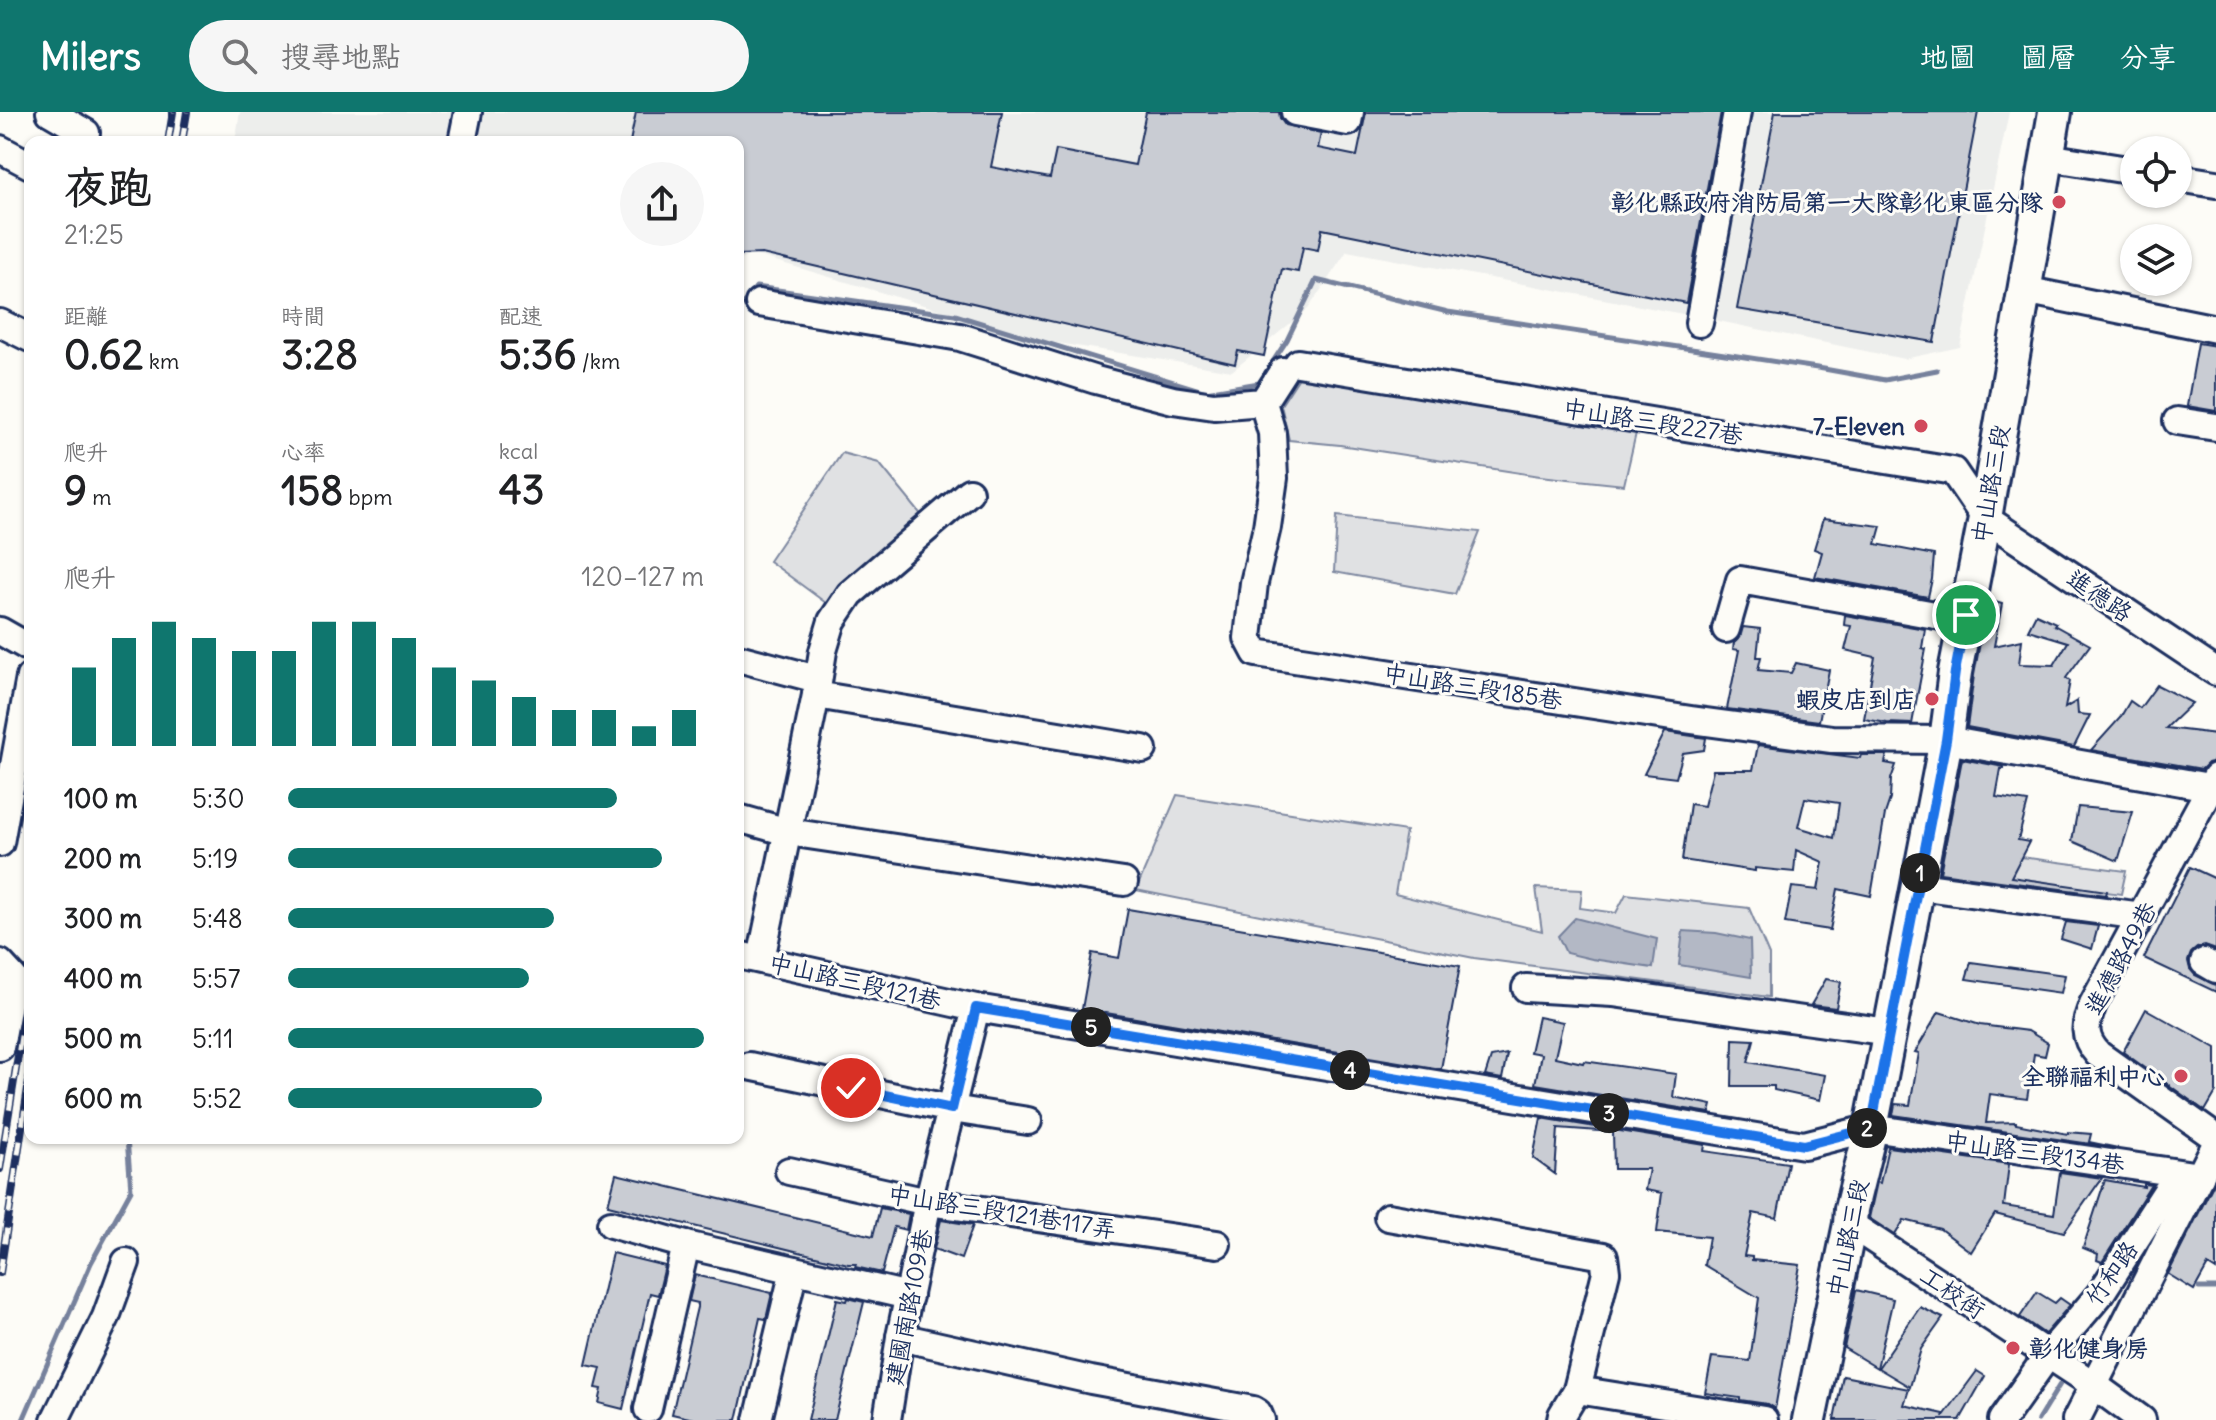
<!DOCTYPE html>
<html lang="zh-TW">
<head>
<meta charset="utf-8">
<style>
	:root { --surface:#fff; --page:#f6f6f6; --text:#202124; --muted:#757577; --accent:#0f766e }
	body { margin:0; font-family:Delius,"LXGW WenKai TC",sans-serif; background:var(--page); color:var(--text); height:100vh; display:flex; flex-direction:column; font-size:30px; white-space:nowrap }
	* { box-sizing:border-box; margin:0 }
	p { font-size:26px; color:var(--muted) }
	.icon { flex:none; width:44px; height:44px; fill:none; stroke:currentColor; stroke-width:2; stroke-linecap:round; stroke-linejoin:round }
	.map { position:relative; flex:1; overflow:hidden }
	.sheet { position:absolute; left:24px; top:24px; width:720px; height:1008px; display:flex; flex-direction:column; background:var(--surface); border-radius:16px; box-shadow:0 2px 6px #0004 }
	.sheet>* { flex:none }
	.fabs { position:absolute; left:2120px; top:24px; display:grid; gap:16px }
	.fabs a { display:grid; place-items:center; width:72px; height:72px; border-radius:50%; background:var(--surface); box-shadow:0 2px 6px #0004; font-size:40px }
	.pin { position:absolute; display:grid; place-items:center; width:68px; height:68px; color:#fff; margin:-34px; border:4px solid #fff; border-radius:50%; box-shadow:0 2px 8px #0007 }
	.km { position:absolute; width:40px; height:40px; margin:-20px; border-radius:50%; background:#222; color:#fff; font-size:22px; line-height:40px; text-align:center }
	.round { display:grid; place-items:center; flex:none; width:84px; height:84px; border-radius:42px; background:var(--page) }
	.overview { display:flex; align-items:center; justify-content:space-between; height:136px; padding:0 40px }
	h1 { font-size:44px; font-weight:700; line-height:60px }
	.stats { display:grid; grid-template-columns:repeat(3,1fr); gap:12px; height:136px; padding:8px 40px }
	.stats div { display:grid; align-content:center }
	.stats b { font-size:40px; font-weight:700 }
	.stats small { font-size:22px; font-weight:400 }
	.stats p { font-size:22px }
	.chart { height:224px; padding:16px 40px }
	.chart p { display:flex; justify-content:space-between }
	.chart svg { width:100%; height:144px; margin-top:8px; stroke:var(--accent); stroke-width:6 }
	ul { padding:0 40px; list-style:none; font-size:26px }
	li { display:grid; grid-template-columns:128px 96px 1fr; align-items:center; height:60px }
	li i { height:20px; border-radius:10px; background:var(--accent) }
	header { display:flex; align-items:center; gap:48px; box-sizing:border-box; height:112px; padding:0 40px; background:var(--accent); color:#fff }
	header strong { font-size:38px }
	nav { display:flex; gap:44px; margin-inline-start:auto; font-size:28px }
	.search { width:560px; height:72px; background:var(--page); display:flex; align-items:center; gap:20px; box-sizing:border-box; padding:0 28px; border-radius:44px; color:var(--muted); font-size:30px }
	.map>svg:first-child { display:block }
</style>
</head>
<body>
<header>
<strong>Milers</strong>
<div class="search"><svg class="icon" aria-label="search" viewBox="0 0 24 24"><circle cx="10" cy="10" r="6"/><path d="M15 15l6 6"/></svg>搜尋地點</div>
<nav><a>地圖</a><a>圖層</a><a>分享</a></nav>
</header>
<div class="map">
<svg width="2216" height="1308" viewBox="0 0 2216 1308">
	<rect width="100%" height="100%" fill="#fdfcf7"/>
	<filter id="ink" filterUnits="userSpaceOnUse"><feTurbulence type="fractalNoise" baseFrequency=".0125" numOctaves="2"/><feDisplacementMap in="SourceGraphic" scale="16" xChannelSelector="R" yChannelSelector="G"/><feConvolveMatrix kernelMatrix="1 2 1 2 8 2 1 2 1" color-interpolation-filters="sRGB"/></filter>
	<g filter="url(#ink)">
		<!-- built -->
		<path fill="#edeeec" d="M240,0H2009L1960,235L1904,247L1704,206L1347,139L1308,197L1232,259L1045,229L752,142L738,149V30H235Z"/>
		<!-- green -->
		<g fill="#e0e1e3" stroke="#7e88a0" stroke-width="2">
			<path d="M1300,264L1636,321L1624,373L1540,364L1340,333L1289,328L1281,293Z"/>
			<path d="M842,341L879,351L923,405L826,491L769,449Z"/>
			<path d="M1337,404L1480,420L1455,482L1334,460Z"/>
			<path d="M1177,683L1406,719L1395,782L1542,819L1536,776L1582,778L1580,796L1616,801L1626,782L1749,796L1769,843V885L1474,846L1136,778Z"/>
			<path d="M1946,735L2126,759L2121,782L1942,758Z"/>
		</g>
		<!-- water -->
		<g fill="#b3b8c5" stroke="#76819c" stroke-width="2">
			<path d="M1575,806L1657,827L1653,856L1592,847L1566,841L1558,824Z"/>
			<path d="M1683,819L1716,821L1750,828L1751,865L1679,853Z"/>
		</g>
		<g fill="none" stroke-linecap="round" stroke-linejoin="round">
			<!-- stream -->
			<g stroke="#76819c" stroke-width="5">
				<path d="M738,198L756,175L955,203L1206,280L1259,271L1287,228L1316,168L1448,200L1824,257L1885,268L1937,258"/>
				<path d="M2199,1176H2216"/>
				<path d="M23,1308L91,1151L131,1078L127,1026"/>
				<path d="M2038,1308L2065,1264"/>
			</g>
		</g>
		<!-- building -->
		<g fill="#c9ccd3" stroke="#1b2f5e" stroke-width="2" fill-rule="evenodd">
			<path d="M636,0H1002L991,55L1050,66L1056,38L1135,53L1146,0H1279L1280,6L1285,13L1321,21L1318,36L1357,44L1366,0H1721L1686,191L1322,117L1318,138L1303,135L1298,160L1282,157L1264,244L1238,239L1235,252L762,142L738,143V30H630Z"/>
			<path d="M1775,0H1978L1934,230L1737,197Z"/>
			<path d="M2198,231L2216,234V299L2187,294Z"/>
			<path d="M1823,407L1881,414L1876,432L1934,443L1932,467L1928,485L1815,465L1822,440L1814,437Z"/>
			<path d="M1988,488L2002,492L1994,534L2022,528L2019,552L2054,553L2068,530L2028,518L2036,502L2056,511L2054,513L2090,533L2066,566L2070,569L2065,596L2077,589L2078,602L2090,603L2074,635L1967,615L1974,563Z"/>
			<path d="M1845,503L1925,517L1922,536L1926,537L1912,612L1887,611L1864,607L1875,545L1845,538L1851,514L1844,513Z"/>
			<path d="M1743,515L1760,517L1757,545H1761L1758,558L1791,561L1796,551L1829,558L1819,609L1727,597L1739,538L1733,537L1734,530L1741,522Z"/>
			<path d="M2157,573L2192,591L2166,616L2216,622V649L2208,651L2202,657L2091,638L2120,606L2130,589L2140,596Z"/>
			<path d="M1665,620L1706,626L1704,638L1683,641L1676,666L1644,662Z"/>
			<path d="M1758,633L1860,646L1861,643H1887L1885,651L1896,653L1891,667L1890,687L1885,702L1871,784L1838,777L1830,818L1785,811L1792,775L1818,778L1823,750L1796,738L1794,760L1755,756V759L1682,748L1690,692L1704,694L1713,658H1753ZM1805,686L1839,691L1834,726L1798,715Z"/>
			<path d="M1962,647L2004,655V657H2001L1996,685L2028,690L2018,728L2029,730L2011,765L2107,779L2106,783L1940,761Z"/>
			<path d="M2078,695L2133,700L2118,749L2072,729Z"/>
			<path d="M2190,755L2216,767V838L2205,834L2197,836L2191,841L2188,849L2190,857L2195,863L2216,873V880L2144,846Z"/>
			<path d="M1128,797L1460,854L1441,957L1082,897L1092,841L1119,846Z"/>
			<path d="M2066,810L2098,814L2092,837L2061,827Z"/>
			<path d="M1971,850L2065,863L2061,881L1966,867Z"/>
			<path d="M1826,867L1841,870L1836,896L1811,893Z"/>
			<path d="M2146,897L2216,936V980L2205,999L2123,940Z"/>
			<path d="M1939,900L1980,913L2028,919L2048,931L2045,944L2034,942L2027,987L1990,982L1986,1011L2016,1010V1012L2068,1022V1020L2091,1022L2089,1030L2118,1036L1893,1003L1895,992L1910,993L1919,941L1915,940Z"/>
			<path d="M1538,905L1563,910L1555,945L1583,951L1584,949L1676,962L1673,985L1712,993L1710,1001L1535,972L1541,942L1530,940Z"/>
			<path d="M1733,927L1754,928L1748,950L1825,963L1820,988L1774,978V974H1732Z"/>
			<path d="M1507,942L1502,967L1485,964L1491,945Z"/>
			<path d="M1541,1006L1705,1033L1704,1039L1788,1051L1777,1106L1753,1101L1744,1144L1752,1145V1148L1800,1153L1775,1297L1767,1292L1740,1288V1286L1705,1281L1712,1245L1750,1249L1759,1186L1704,1153L1709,1125L1657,1120L1662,1081L1645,1078L1649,1057H1614L1613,1020L1558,1016L1555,1062L1533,1046Z"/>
			<path d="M1888,1035L2009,1052L2004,1094L2054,1102L2060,1060L2102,1066L2064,1120L1995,1102L1971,1140L1940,1117L1904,1108L1895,1123L1869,1106L1877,1070L1880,1071Z"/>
			<path d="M616,1062L873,1124L880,1096L909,1102L906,1118L894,1115L882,1161L855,1155L856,1152H848L608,1093Z"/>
			<path d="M2216,1067V1158L2208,1153L2194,1178L2168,1162Z"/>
			<path d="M2105,1068L2144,1075V1072L2151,1073L2102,1150L2097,1148L2098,1142L2083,1136Z"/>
			<path d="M941,1108L973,1113L961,1147L934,1137Z"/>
			<path d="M612,1141L665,1154L658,1183L650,1181L623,1297L599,1291L602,1277L596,1276L601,1256L586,1253Z"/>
			<path d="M695,1163L772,1181L766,1207L760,1206L737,1308H698L672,1302L698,1191L689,1189Z"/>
			<path d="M1856,1178L1893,1187L1877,1256L1844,1236Z"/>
			<path d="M2037,1180L2055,1191L2060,1186L2070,1193L2045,1222L2020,1205Z"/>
			<path d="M848,1186L864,1190L835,1308H808L837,1187L847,1189Z"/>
			<path d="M1920,1195L1943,1206L1921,1237L1910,1275L1878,1256Z"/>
			<path d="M1977,1259L1985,1264L1960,1308H1834L1843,1264L1909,1277L1904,1293L1944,1302L1943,1305Z"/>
		</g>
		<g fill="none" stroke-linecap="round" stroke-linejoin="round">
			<!-- minor casing -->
			<g stroke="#1b2f5e" stroke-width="32">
				<g id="minor">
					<path d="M50,0L86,21"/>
					<path d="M1295,0L1348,10L1350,0"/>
					<path d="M462,30L468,0"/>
					<path d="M0,37L30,53"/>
					<path d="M2047,45L2134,59"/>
					<path d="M2178,66L2216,72"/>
					<path d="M2024,178L2216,217"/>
					<path d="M759,191L960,225L1096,268L1173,288L1214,294L1263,290L1283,259"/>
					<path d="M0,211L30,226"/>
					<path d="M1699,211L1737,0"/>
					<path d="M1298,251L1953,359L1985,406L2216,560"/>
					<path d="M1263,290L1272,321L1274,366L1267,415L1254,471L1248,526L1256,541L1691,608L1832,627L1946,628L2209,675"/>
					<path d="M2177,309L2216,315"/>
					<path d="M1726,517L1740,468L1941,504L1966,503"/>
					<path d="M0,519L30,536"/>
					<path d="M738,546L817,567"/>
					<path d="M816,583L1143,637"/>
					<path d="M2216,665L2093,892C2085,914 2082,924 2098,942L2216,1026"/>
					<path d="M738,706L788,720L1124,770"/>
					<path d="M0,731L30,565"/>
					<path d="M1918,774L2142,804"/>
					<path d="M738,843L976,896L1804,1033L1871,1016L2200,1064"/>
					<path d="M761,847L816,583L823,539L832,509L850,482L969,380"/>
					<path d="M2204,850L2216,857"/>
					<path d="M0,851L13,865L0,935"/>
					<path d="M1526,876L1613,881L1889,920"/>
					<path d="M749,954L952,997L1028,1009"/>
					<path d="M789,1059L928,1090L1217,1132"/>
					<path d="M1388,1105L1604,1144L1606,1160L1577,1278L1562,1303L1561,1308"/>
					<path d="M611,1112L686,1133L909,1184"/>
					<path d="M1850,1112L2094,1273L2142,1308"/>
					<path d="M900,1225L1091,1268L1253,1298L1258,1301L1261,1308"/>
					<path d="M1577,1278L1764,1308"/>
					<path d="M648,1297L686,1133"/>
					<path d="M55,1308L106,1205L126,1150"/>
					<path d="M758,1308L794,1158"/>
					<path d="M887,1308L900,1225L928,1090L976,896"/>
					<path d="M2002,1308L2048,1243L2101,1181L2166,1080L2200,1064"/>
					<path d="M2076,1308L2216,1032"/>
				</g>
			</g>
			<!-- major casing -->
			<g stroke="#1b2f5e" stroke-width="38">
				<path id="major" d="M1809,1308L1850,1112L1851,1097L1871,1016L1946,628L1955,560L1985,406L2055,0"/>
			</g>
			<!-- minor -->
			<use href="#minor" stroke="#fdfcf7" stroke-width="26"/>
			<!-- major -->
			<use href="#major" stroke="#fdfcf7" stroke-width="32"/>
			<!-- rail casing -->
			<g stroke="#1b2f5e" stroke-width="8">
				<g id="rail">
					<path d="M168,30L173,0"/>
					<path d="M182,30L187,0"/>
					<path d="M0,1057L30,868"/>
					<path d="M0,1161L30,963"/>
				</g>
			</g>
			<!-- rail -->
			<use href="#rail" stroke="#fdfcf7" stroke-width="5" stroke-dasharray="15" stroke-linecap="butt"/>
		</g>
	</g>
	<g fill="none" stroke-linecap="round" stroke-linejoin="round" filter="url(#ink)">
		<!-- route casing -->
		<g stroke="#fff" stroke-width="16">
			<path id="route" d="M851,976L952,997L976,896L1804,1033L1871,1016L1946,628L1955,560L1966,503"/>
		</g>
		<!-- route -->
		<use href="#route" stroke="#1a73e8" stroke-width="10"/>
	</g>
	<!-- markers -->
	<g fill="#d1495b" stroke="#fdfcf7" stroke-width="3">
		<circle cx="2059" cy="90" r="8"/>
		<circle cx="1921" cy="314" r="8"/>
		<circle cx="1932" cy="587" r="8"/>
		<circle cx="2181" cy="964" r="8"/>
		<circle cx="2013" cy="1236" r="8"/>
	</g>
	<g text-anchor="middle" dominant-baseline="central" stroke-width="6" stroke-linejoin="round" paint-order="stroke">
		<!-- poi labels -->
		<g font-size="24" font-weight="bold" fill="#1b2f5e" stroke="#fdfcf7" text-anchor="end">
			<text x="2043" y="90">彰化縣政府消防局第一大隊彰化東區分隊</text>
			<text x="1905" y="314">7-Eleven</text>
			<text x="1916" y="587">蝦皮店到店</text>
			<text x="2165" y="964">全聯福利中心</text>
			<text x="2029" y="1236" text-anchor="start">彰化健身房</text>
		</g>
		<!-- street labels -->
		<g font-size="24" fill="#1b2f5e" stroke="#fdfcf7">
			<text transform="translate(1653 309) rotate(9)">中山路三段227巷</text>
			<text transform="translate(1990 372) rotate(-80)">中山路三段</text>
			<text transform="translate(2100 483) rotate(34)">進德路</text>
			<text transform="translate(1473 574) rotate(9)">中山路三段185巷</text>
			<text transform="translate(2120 846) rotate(-62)">進德路49巷</text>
			<text transform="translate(855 869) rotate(13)">中山路三段121巷</text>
			<text transform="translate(2035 1040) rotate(8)">中山路三段134巷</text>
			<text transform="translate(1002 1099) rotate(9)">中山路三段121巷117弄</text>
			<text transform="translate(1847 1126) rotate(-78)">中山路三段</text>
			<text transform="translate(2111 1161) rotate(-55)">竹和路</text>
			<text transform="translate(1953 1180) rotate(34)">工校街</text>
			<text transform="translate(908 1195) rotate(-79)">建國南路109巷</text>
		</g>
	</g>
</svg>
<div class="fabs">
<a><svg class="icon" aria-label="locate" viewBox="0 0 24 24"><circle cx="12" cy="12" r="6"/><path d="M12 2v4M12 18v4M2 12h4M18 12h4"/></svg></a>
<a><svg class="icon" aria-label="layers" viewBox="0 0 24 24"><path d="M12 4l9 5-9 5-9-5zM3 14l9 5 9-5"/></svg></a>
</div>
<div class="pin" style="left:1966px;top:503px;background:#1e9e55"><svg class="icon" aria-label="arrive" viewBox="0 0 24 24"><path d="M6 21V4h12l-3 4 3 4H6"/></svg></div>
<div class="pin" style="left:851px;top:976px;background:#d93025"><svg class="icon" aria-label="check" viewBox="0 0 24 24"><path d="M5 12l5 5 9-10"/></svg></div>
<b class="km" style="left:1920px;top:761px">1</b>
<b class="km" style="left:1867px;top:1016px">2</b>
<b class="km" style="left:1609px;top:1001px">3</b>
<b class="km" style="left:1350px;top:958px">4</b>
<b class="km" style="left:1091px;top:915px">5</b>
<section class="sheet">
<div class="overview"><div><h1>夜跑</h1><p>21:25</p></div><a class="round"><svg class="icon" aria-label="share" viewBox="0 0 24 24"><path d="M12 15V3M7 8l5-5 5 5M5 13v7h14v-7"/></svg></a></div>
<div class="stats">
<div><p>距離</p><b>0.62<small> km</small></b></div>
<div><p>時間</p><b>3:28</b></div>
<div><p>配速</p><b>5:36<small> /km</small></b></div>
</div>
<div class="stats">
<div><p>爬升</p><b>9<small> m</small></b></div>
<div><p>心率</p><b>158<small> bpm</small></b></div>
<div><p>kcal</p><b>43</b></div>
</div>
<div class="chart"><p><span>爬升</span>120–127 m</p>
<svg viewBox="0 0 160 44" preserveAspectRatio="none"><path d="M5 44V20M15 44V11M25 44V6M35 44V11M45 44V15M55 44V15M65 44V6M75 44V6M85 44V11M95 44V20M105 44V24M115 44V29M125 44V33M135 44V33M145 44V38M155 44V33"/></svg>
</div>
<ul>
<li><b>100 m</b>5:30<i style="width:79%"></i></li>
<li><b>200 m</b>5:19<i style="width:90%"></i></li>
<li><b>300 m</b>5:48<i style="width:64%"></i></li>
<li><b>400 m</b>5:57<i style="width:58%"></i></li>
<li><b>500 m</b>5:11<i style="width:100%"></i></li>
<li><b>600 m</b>5:52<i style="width:61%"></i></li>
</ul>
</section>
</div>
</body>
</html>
